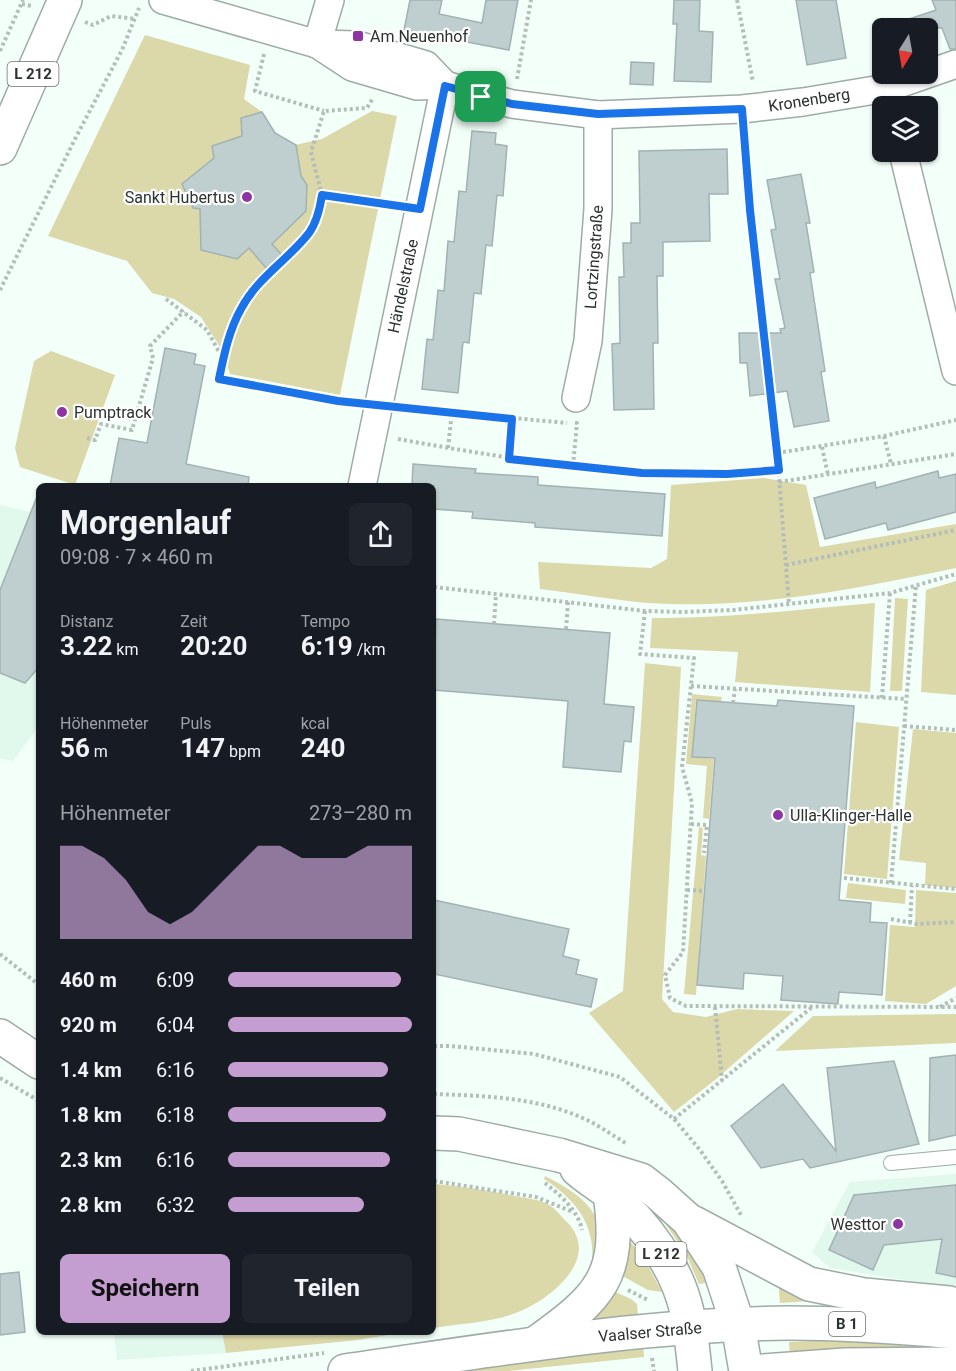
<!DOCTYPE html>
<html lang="de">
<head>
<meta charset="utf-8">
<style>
	:root { --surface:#171b24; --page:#20242c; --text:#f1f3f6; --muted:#9ea1a6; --accent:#c49ed0 }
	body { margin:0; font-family:Roboto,sans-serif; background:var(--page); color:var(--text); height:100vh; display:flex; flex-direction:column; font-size:22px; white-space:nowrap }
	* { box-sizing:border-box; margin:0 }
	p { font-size:20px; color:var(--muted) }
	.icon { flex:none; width:33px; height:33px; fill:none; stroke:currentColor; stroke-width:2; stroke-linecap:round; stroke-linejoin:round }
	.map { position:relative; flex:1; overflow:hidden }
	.details { position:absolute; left:36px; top:483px; width:400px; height:852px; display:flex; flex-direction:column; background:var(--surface); border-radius:9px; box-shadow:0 2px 4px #0004 }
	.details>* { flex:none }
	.needle { width:39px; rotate:191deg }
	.fabs { position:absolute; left:872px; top:18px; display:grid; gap:12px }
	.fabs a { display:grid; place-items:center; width:66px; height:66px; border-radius:9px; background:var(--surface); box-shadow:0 2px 4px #0004; font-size:30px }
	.pin { position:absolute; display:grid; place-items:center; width:51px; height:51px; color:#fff; margin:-26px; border-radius:12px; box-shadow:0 3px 9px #0006 }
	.round { display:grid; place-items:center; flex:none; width:63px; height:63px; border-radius:9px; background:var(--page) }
	.overview { display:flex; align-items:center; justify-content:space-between; height:102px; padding:0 24px }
	h1 { font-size:33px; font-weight:700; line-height:45px }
	.figures { display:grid; grid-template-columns:repeat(3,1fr); gap:9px; height:102px; padding:6px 24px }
	.figures div { display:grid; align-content:center }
	.figures b { font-size:26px; font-weight:700 }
	.figures small { font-size:16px; font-weight:400 }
	.figures p { font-size:16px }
	.chart { height:168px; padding:12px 24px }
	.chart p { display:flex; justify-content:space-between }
	.chart svg { width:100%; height:108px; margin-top:6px; fill:var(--accent); opacity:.7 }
	.primary-button { display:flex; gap:12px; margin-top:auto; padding:12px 24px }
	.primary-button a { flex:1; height:69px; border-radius:9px; background:var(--accent); color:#111; font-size:24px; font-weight:700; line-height:69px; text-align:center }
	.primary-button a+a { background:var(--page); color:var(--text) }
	ul { padding:0 24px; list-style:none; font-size:20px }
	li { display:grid; grid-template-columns:96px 72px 1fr; align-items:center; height:45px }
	li i { height:15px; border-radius:8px; background:var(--accent) }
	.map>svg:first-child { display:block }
</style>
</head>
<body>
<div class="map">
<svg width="956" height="1371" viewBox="0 0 956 1371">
	<rect width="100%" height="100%" fill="#f3fff9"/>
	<!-- built -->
	<g fill="#e1f8ed">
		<path d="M0,505L39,514V726L13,761L0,758Z"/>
		<path d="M956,1174V1288L830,1268L812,1252L850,1182Z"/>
		<path d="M114,1332H222L226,1353L117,1360Z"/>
	</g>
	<!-- green -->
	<g fill="#dbd8a9">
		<path d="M145,35L250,65L244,99L262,112L275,133L295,145L322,139L372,111L397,116L340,395L230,374L222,350L201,317L174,299L152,293L127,261L48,236Z"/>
		<path d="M51,351L115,375L75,485L20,467L15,448L34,361Z"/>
		<path d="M764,478L806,485L820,547L956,524V568C856,589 751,610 648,603C612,600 576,593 540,589L538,562L651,568L667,559L671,485Z"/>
		<path d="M956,581V695L921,692L926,590Z"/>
		<path d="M895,598L908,599L902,691H890Z"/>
		<path d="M875,603L870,692L735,682L738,652L650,648L652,618C727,619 801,609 875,603Z"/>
		<path d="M645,663L681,667L662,999L673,1012L706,1017L737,1009L794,1011L715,1080L674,1112L589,1013L623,991Z"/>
		<path d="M692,694L722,697L721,702L696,700L692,757L714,759L709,819L703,818L707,766L686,764Z"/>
		<path d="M856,722L899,727L887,879L844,874Z"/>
		<path d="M913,729L956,733V888L925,885L926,863L899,860Z"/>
		<path d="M699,827L703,828L701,855L706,856L696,995L684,994Z"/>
		<path d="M848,883L906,890L905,904L846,898Z"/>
		<path d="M916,890L956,893V986L926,1004L885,1001L890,925L915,927Z"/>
		<path d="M956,1014V1043L775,1051L813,1016Z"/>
		<path d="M545,1176C570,1189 598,1204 601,1236C601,1244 595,1255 592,1263C596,1225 575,1199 544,1179Z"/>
		<path d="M434,1184C461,1186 488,1190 515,1196C525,1198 536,1199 546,1203C554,1207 560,1215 566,1221C602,1256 554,1296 523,1310C495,1323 463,1323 434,1328Z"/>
		<path d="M652,1197L713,1282L699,1284L686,1254L658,1213Z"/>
		<path d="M627,1237L647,1264L662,1292L648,1290L619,1274Z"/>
		<path d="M778,1279L824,1300L780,1303Z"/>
		<path d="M611,1290L631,1299L637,1304L638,1315L588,1321Z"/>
		<path d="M222,1332H406L358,1340L226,1353Z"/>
		<path d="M835,1340L922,1344L923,1349L790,1356L789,1342Z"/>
		<path d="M643,1344L644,1357L508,1371H432Z"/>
	</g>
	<!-- building -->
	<g fill="#bfcfcf" stroke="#a2b2b2" stroke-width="1.5">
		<path d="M410,0H442L439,14L482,23L486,0H518L509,50L404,30Z"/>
		<path d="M674,0H700L699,31L713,32L711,82L674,81L677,24H673Z"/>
		<path d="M796,0H836L846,58L807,65Z"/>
		<path d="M932,0H956V49H950L942,28H892L891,25L936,10Z"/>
		<path d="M631,62L654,63L653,85L630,84Z"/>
		<path d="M262,112L275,133L296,145L301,176L307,185L306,211L272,244L282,255L267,269L249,248L237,259L201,250L200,209L193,208L182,184L214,158L212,146L242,136L241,118Z"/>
		<path d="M472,131L496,133L495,144L507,146L503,196L497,195L492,246L486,245L481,294L474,293L469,343L463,342L458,393L422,389L427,339L433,340L438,290L444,291L448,241L454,242L459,191L466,192Z"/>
		<path d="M727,149L728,194H709L710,241L663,242V276H657L658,343H653L654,409L614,410L612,344L620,343L619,277H624L623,243H631V223H640L639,151Z"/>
		<path d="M801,174L810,223H806L814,272L810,273L825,371L821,372L829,421L794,427L787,391L750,396L747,363H740L739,333H781L780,329L785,328L775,279H780L771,230L776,229L767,180Z"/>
		<path d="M165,348L196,354L194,364L205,366L186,464L249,477L248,486H110L119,438L147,443Z"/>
		<path d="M413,464L476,469L475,473L538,477V485L665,494L662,536L535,527V523L472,518L473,512L434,509V486H412Z"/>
		<path d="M938,471L939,478L956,474V512L888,530L886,523L825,539L814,498L875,482L876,488Z"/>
		<path d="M38,494L39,667L25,683L0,673V590Z"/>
		<path d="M436,619L610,633L604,704L634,707L631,742L624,741L621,772L563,767L568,701L434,690Z"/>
		<path d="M697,700L777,706L778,700L854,706L839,900L871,903L870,922L887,923L882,995L839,992L838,1004L781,1000L783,976L744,973L743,989L697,985L715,758L692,757Z"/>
		<path d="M434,900L569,929L563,956L579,960L576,974L597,979L591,1007L434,974Z"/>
		<path d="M956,1055V1135L929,1141L930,1058Z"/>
		<path d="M894,1061L919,1144L810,1168L803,1159L761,1168L731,1126L783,1084L836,1151L827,1068Z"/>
		<path d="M956,1185V1277L936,1273L942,1239L884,1245L873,1270L829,1250L854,1195Z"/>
		<path d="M19,1272L25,1332L0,1335V1274Z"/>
	</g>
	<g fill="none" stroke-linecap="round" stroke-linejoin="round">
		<!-- lane casing -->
		<g stroke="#9eaca5" stroke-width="16">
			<path id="lane" d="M891,1163L956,1157"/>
		</g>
		<!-- street casing -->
		<g stroke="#9eaca5" stroke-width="30">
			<g id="street">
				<path d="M163,0L317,44L357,45L426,65L445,85"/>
				<path d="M317,44L352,67L417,86L445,85L512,104L598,115L742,109L803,102L887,88L956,64"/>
				<path d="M317,44L330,0"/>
				<path d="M903,152L956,371"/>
				<path d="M576,398L588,341L598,209V115"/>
				<path d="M362,486L445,85"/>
			</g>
		</g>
		<!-- primary casing -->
		<g stroke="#9eaca5" stroke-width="36">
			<g id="primary">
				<path d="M0,148L65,0"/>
				<path d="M0,1036L39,1062"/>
				<path d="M434,1133L459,1134L559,1155L641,1180L659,1194L688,1220L719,1267L738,1325L746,1371"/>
				<path d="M577,1169C587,1178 599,1185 610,1194C645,1223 677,1267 687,1312C691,1331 693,1351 695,1371"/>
				<path d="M694,1223L809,1284L864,1295L949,1303L956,1308"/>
				<path d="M536,1343C600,1297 622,1277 610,1194"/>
				<path d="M345,1371C492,1350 639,1325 788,1323C844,1323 900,1327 956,1332"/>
				<path d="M763,1371L845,1365L956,1364"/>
			</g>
		</g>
		<!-- path -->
		<g stroke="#b4beb9" stroke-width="4" stroke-dasharray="3 3" stroke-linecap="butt">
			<path d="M737,0L753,82"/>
			<path d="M22,4L32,6"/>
			<path d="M85,22L93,25L111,16L136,19"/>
			<path d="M0,51L23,0"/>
			<path d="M264,54L255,91L324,111"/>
			<path d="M517,79L531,0"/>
			<path d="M744,133L777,453L789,604"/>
			<path d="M322,195L396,205"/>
			<path d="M0,290L76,137L122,50L139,8"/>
			<path d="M166,299L207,330L223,359"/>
			<path d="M355,403L219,379L223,359L241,308L261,281L309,233L319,214L322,195L311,152L324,111L367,108L373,98"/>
			<path d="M405,408L567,423"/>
			<path d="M884,436L891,464"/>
			<path d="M87,438L95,440L101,424L132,430L153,358L150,346L184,311"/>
			<path d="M398,439C525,462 649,481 779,470"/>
			<path d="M822,447L828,475"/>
			<path d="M448,448L452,412"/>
			<path d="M777,453L884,436L956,420"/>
			<path d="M509,459L512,419"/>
			<path d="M573,466L577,423H575"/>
			<path d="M779,482L956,454"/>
			<path d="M786,565L956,530"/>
			<path d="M434,587L645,611L682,612L733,610L890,593L956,574"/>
			<path d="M645,611L640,654L694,658L682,767L692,803L683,952L665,975L670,998L686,1006L956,1007"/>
			<path d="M494,624L496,594"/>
			<path d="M566,629L568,602"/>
			<path d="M691,686L906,699"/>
			<path d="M882,698L890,593"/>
			<path d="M733,703L735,689"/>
			<path d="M904,726L956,730"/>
			<path d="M691,824L707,825L704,853"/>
			<path d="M844,878L956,889"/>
			<path d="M891,883L916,585"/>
			<path d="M687,890L704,891"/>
			<path d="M891,919L917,924L956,922"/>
			<path d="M910,923L912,886"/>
			<path d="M0,954L39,985"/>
			<path d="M715,1007L722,1080"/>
			<path d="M940,1007L956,998"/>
			<path d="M434,1046H450L534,1054L620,1077L674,1119L700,1150L722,1181L741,1215"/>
			<path d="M0,1078L39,1101"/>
			<path d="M434,1094C485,1096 539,1097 587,1120C601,1127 614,1136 627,1144"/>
			<path d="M674,1119L811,1008"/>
			<path d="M434,1181L536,1197L573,1212"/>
			<path d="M545,1183C560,1195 578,1210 582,1230"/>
			<path d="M628,1290L648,1300"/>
			<path d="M652,1358L654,1371"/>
			<path d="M191,1371L324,1353"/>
		</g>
		<!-- lane -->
		<use href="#lane" stroke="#fff" stroke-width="14"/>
		<!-- street -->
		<use href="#street" stroke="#fff" stroke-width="27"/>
		<!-- primary -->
		<use href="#primary" stroke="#fff" stroke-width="33"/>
	</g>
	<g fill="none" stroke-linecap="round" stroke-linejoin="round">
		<!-- route casing -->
		<g stroke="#fff" stroke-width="12">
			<path id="route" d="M445,86L512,104L598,114L742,109L750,210L779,470L727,474L642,473L509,459L512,419L338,401L219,379C224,355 229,330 241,309C257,278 288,260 309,233C317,222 320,208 322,195L420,209Z"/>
		</g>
		<!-- route -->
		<use href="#route" stroke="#1a73e8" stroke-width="8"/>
	</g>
	<!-- markers -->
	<g fill="#8d35a2" stroke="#fff" stroke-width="2">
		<rect x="352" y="30" width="12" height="12" rx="3"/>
		<circle cx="247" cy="197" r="6"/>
		<circle cx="62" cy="412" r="6"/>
		<circle cx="778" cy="815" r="6"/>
		<circle cx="898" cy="1224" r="6"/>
	</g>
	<g text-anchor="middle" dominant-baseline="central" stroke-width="4.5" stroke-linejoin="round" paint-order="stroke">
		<!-- shield labels -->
		<g fill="#fff" stroke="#6b706d" stroke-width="1.5">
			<rect x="7.5" y="62" width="51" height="24" rx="4.5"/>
			<rect x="635.5" y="1242" width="51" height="24" rx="4.5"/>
			<rect x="829" y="1312" width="36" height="24" rx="4.5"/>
		</g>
		<g font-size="15" font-weight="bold" fill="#2c322f">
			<text x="33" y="74">L 212</text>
			<text x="661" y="1254">L 212</text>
			<text x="847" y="1324">B 1</text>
		</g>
		<!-- poi labels -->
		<g font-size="16" fill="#2c322f" stroke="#fff" text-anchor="start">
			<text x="370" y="36">Am Neuenhof</text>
			<text x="235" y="197" text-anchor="end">Sankt Hubertus</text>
			<text x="74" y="412">Pumptrack</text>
			<text x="790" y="815">Ulla-Klinger-Halle</text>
			<text x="886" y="1224" text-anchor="end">Westtor</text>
		</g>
		<!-- street labels -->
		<g font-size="16" fill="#2c322f" stroke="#fff">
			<text transform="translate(809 100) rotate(-9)">Kronenberg</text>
			<text transform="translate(594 257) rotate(-86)">Lortzingstraße</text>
			<text transform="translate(403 286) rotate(-78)">Händelstraße</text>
			<text transform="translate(650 1332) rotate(-5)">Vaalser Straße</text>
		</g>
	</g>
</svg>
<div class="fabs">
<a><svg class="needle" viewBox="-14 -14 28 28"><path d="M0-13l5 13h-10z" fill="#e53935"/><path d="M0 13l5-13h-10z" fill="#9ea1a6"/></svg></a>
<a><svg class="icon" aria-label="layers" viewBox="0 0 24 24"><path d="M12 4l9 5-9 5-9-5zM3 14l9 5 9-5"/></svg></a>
</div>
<div class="pin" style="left:481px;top:97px;background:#1e9e55"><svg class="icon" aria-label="arrive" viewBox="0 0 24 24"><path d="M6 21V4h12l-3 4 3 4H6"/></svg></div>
<section class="details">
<div class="overview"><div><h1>Morgenlauf</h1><p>09:08 · 7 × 460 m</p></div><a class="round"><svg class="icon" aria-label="share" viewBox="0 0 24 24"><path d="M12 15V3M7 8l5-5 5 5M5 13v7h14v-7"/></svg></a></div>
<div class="figures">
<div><p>Distanz</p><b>3.22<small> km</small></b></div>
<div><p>Zeit</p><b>20:20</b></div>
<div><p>Tempo</p><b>6:19<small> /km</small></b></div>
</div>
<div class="figures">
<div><p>Höhenmeter</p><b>56<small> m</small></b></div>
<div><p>Puls</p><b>147<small> bpm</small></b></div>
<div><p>kcal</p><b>240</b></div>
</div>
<div class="chart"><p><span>Höhenmeter</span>273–280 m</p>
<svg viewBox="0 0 160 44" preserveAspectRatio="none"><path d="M0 44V6L10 6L20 11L30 20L40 33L50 38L60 33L70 24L80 15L90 6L100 6L110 11L120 11L130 11L140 6L150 6L160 6V44z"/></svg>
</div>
<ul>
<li><b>460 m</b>6:09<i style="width:94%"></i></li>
<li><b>920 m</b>6:04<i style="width:100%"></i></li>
<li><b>1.4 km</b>6:16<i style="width:87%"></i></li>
<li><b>1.8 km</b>6:18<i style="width:86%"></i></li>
<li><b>2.3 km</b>6:16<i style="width:88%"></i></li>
<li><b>2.8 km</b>6:32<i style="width:74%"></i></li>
</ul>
<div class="primary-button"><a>Speichern</a><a>Teilen</a></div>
</section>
</div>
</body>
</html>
